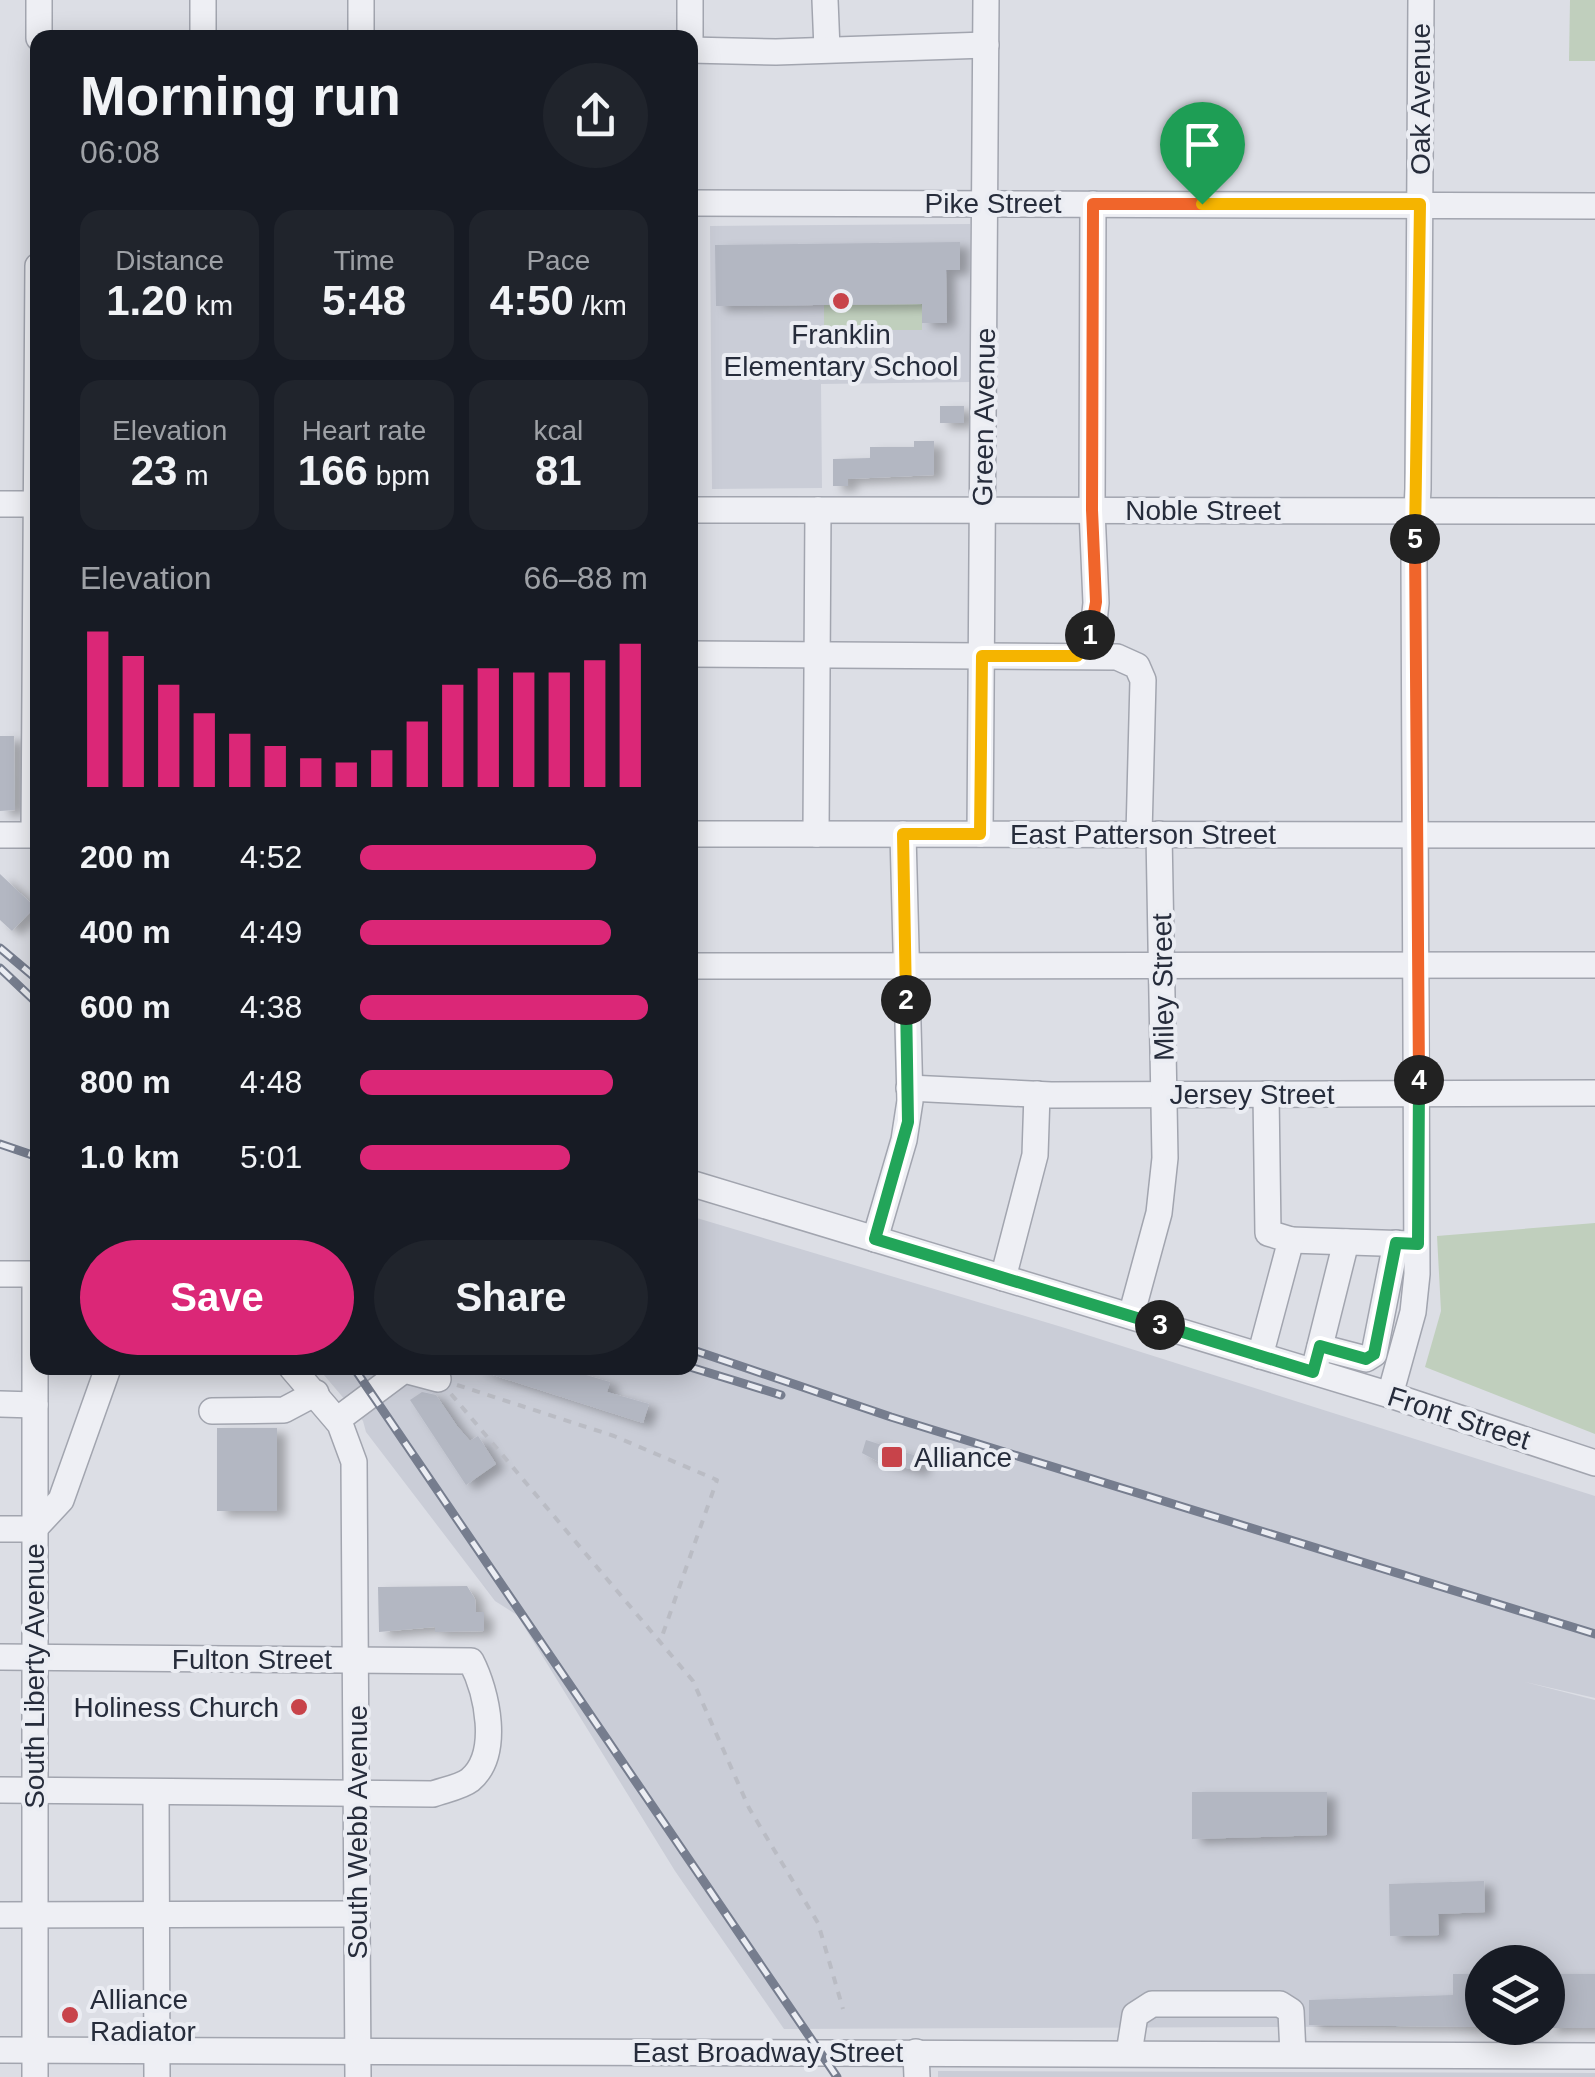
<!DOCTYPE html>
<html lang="en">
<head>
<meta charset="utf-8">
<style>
	:root { --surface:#171b24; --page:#20242c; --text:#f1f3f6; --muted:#9ea1a6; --accent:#db2777 }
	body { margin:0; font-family:Helvetica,sans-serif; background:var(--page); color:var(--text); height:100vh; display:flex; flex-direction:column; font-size:38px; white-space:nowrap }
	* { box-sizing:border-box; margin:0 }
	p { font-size:32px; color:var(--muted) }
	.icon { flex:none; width:55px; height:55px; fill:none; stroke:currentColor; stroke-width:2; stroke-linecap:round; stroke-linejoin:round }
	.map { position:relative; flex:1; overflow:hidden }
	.panel { position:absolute; left:30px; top:30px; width:668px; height:1345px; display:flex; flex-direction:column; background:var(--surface); border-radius:20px; box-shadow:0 5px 25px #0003 }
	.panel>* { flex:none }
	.controls { position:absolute; left:1465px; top:1945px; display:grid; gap:20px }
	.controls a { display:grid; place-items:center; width:100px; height:100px; border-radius:50%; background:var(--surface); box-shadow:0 5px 25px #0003; font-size:50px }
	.pin { position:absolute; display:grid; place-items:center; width:85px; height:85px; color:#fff; margin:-102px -42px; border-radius:50% 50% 50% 0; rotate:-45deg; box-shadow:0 0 10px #0007 }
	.pin .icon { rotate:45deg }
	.km { position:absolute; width:50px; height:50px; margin:-25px; border-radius:50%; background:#222; color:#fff; font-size:28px; line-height:50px; text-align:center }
	.round { display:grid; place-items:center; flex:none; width:105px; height:105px; border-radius:52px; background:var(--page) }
	.summary { display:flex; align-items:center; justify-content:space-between; height:170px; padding:0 50px }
	h1 { font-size:55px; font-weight:600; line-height:75px }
	.stats { display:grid; grid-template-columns:repeat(3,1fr); gap:15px; height:170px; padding:10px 50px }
	.stats div { display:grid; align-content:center; border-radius:20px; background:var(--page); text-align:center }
	.stats b { font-size:42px; font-weight:600 }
	.stats small { font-size:28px; font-weight:400 }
	.stats p { font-size:28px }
	.chart { height:280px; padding:20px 50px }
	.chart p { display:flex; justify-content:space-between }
	.chart svg { width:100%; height:180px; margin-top:10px; stroke:var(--accent); stroke-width:6 }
	.action { display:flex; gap:20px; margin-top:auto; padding:20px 50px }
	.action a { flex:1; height:115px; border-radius:60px; background:var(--accent); color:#fff; font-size:40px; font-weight:600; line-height:115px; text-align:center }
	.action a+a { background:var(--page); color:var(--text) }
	ul { padding:0 50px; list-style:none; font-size:32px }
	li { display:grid; grid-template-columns:160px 120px 1fr; align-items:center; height:75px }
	li i { height:25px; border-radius:12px; background:var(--accent) }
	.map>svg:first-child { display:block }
</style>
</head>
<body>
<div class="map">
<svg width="1595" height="2077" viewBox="0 0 1595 2077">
	<defs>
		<filter id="shadow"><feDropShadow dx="9" dy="5" stdDeviation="5" flood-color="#0004"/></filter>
	</defs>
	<rect width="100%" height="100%" fill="#dcdee5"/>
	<!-- built -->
	<g fill="#cacdd7">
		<path d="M970,224L971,382L821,384L822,488L712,489L710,226Z"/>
		<path d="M690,1216L1065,1328L1595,1496V1698L1521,1681L1595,1700V2026H1548V1962H1482V2026L784,2029L675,1871L517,1615L495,1601L366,1432L363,1421L318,1368H690Z"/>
		<path d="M938,2071L1595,2073V2077H938Z"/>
	</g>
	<!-- green -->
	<g fill="#c0cfbd">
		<path d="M1570,0H1595V61H1569Z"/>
		<path d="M922,304V330H824V305Z"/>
		<path d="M1595,1223V1434L1425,1367L1441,1311L1437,1236Z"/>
	</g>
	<!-- building -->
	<g fill="#b3b7c2" filter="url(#shadow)">
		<path d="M960,242V270H946L947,323H922V304L716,306L715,245Z"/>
		<rect x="940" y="406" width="24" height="17"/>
		<path d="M914,441H934V475L848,479V486H833V459L870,458V447H914Z"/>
		<path d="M0,736H14L15,810L0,811Z"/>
		<path d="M0,874L35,907L12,931L0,920Z"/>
		<path d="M471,1368H562L610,1382L607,1392L649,1404L643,1423Z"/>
		<path d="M422,1392L436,1395L457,1426L470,1441L478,1436L496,1464L466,1485L410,1400Z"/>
		<rect x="217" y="1428" width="60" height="83"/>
		<path d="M866,1440L923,1458L919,1471L877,1461L862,1453Z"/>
		<path d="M467,1586L475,1599L476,1612H484V1631L435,1632V1627L379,1632L378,1587Z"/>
		<path d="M1192,1792H1327V1835L1192,1839Z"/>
		<path d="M1484,1881L1485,1912L1438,1914L1439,1935L1390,1936L1389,1884Z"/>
		<path d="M1453,1974H1482V2027L1309,2025V2000L1453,1995Z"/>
		<rect x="1548" y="1974" width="47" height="54"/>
	</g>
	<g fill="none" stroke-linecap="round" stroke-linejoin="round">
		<!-- minor casing -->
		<g stroke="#a2a5af" stroke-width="28">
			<g id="minor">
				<path d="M361,0V38"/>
				<path d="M825,0L827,49"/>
				<path d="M39,38V0"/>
				<path d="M203,38V0"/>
				<path d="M690,38V0"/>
				<path d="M690,50L776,52L986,45"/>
				<path d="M690,203L1595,206"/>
				<path d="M0,504H38"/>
				<path d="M690,510L1595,511"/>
				<path d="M690,654L1117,657L1137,666L1143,680L1139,834"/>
				<path d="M1077,656L1093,631L1096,603L1092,510L1093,204"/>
				<path d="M690,834L1595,835"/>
				<path d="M816,834L818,510"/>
				<path d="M980,834L986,0"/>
				<path d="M0,835H38"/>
				<path d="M34,835L38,266"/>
				<path d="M690,966L1595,965"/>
				<path d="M909,1088L1051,1095L1595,1093"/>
				<path d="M690,1183L1390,1395L1595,1463"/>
				<path d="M875,1239L904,1140L910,1101L903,834"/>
				<path d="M1291,1240L1411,1244"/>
				<path d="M0,1274H38"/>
				<path d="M1003,1278L1035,1155L1037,1094"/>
				<path d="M1131,1316L1159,1213L1165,1158L1159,834"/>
				<path d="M1320,1347L1366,1359L1374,1354L1396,1243"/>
				<path d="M1260,1356L1291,1240L1268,1233L1266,1094"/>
				<path d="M1316,1362L1346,1242"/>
				<path d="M292,1368L340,1424L354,1462L358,2077"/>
				<path d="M1390,1395L1413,1312L1417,1274L1414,562L1418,489L1421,0"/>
				<path d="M0,1404L35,1405"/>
				<path d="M212,1411L284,1410L316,1393"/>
				<path d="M337,1420L404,1370L438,1379"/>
				<path d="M0,1529H34"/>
				<path d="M34,1529L61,1500L108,1368"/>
				<path d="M0,1657L471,1661C487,1692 501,1754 470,1780C461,1787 444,1790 433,1794L0,1790"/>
				<path d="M156,1792L157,2077"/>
				<path d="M0,1915L357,1914"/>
				<path d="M0,2050L1595,2056"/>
				<path d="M916,2052L917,2077"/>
				<path d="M1129,2053L1135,2015L1152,2004H1280L1291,2011L1293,2054"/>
				<path d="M35,2077V1274"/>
			</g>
		</g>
		<!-- path -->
		<g stroke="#babcc4" stroke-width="4" stroke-dasharray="8 8" stroke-linecap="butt">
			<path d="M457,1385L614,1436L717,1480L660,1642"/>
			<path d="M451,1394L693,1681L749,1808L818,1923L843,2009"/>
		</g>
		<!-- minor -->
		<use href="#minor" stroke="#eeeff4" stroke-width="25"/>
		<!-- rail casing -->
		<g stroke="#767d8e" stroke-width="9">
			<g id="rail">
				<path d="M0,948L38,980"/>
				<path d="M0,968L38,1004"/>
				<path d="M0,1144L38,1157"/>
				<path d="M690,1349L891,1417L1595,1634"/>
				<path d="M690,1367L781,1395"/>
				<path d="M354,1368L837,2077"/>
			</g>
		</g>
		<!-- rail -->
		<use href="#rail" stroke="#ebedf3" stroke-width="5" stroke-dasharray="15" stroke-linecap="butt"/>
	</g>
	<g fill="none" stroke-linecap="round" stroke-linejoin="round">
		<!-- split-1 casing -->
		<g stroke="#fff" stroke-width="20">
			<path id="split-1" d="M1090,635L1096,602L1092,510L1093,204H1202"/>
		</g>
		<!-- split-2 casing -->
		<g stroke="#fff" stroke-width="20">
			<path id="split-2" d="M906,1000L903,834H980L982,656H1077L1090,635"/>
		</g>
		<!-- split-3 casing -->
		<g stroke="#fff" stroke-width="20">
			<path id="split-3" d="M906,1000L908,1122L875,1239L1160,1325"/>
		</g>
		<!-- split-4 casing -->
		<g stroke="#fff" stroke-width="20">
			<path id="split-4" d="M1160,1325L1313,1372L1320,1346L1366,1359L1374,1354L1396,1243L1418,1244L1419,1080"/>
		</g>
		<!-- split-5 casing -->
		<g stroke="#fff" stroke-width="20">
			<path id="split-5" d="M1415,539L1419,1080"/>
		</g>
		<!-- split-6 casing -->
		<g stroke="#fff" stroke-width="20">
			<path id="split-6" d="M1202,204H1420L1415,539"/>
		</g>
		<!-- split-1 -->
		<use href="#split-1" stroke="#f0652b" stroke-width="12"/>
		<!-- split-2 -->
		<use href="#split-2" stroke="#f5b400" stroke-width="12"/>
		<!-- split-3 -->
		<use href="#split-3" stroke="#22a559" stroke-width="12"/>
		<!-- split-4 -->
		<use href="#split-4" stroke="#22a559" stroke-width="12"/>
		<!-- split-5 -->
		<use href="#split-5" stroke="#f0652b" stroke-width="12"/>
		<!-- split-6 -->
		<use href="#split-6" stroke="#f5b400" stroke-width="12"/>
	</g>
	<!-- markers -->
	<g fill="#c8434a" stroke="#ebedf3" stroke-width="4">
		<circle cx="841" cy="301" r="10"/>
		<rect x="880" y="1445" width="24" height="24" rx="5"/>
		<circle cx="299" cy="1707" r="10"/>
		<circle cx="70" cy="2015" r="10"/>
	</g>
	<g text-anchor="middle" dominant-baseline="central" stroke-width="8" stroke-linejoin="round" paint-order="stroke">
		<!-- street labels -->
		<g font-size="28" fill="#262c3b" stroke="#ebedf3">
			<text transform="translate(1420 99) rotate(-90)">Oak Avenue</text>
			<text x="993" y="203">Pike Street</text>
			<text transform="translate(984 417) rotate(-89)">Green Avenue</text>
			<text x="1203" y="510">Noble Street</text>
			<text x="1143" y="834">East Patterson Street</text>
			<text transform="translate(1163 987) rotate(-91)">Miley Street</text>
			<text x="1252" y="1094">Jersey Street</text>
			<text transform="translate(1459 1418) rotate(18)">Front Street</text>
			<text x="252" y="1659">Fulton Street</text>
			<text transform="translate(34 1676) rotate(-90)">South Liberty Avenue</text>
			<text transform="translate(357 1832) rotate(-90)">South Webb Avenue</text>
			<text x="768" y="2052">East Broadway Street</text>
		</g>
		<!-- poi labels -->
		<g font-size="28" fill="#262c3b" stroke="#ebedf3" text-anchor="start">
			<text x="841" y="334" text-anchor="middle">Franklin<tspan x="841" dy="32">Elementary School</tspan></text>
			<text x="914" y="1457">Alliance</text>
			<text x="279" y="1707" text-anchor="end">Holiness Church</text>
			<text x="90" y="1999">Alliance<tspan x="90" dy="32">Radiator</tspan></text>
		</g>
	</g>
</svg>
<div class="controls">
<a><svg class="icon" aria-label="layers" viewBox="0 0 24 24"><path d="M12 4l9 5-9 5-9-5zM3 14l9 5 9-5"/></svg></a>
</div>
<div class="pin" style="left:1202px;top:204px;background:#1e9e55"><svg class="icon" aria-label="arrive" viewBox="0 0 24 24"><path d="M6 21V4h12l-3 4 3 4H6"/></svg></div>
<b class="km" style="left:1090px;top:635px">1</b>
<b class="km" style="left:906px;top:1000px">2</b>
<b class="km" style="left:1160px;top:1325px">3</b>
<b class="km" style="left:1419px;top:1080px">4</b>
<b class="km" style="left:1415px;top:539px">5</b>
<section class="panel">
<div class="summary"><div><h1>Morning run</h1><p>06:08</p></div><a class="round"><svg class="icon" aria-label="share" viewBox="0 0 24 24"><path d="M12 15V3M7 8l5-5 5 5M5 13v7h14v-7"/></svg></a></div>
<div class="stats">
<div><p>Distance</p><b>1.20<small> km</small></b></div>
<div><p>Time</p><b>5:48</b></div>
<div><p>Pace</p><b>4:50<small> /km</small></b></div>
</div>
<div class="stats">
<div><p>Elevation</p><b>23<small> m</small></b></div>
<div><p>Heart rate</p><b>166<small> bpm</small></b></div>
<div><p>kcal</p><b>81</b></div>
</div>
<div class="chart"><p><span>Elevation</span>66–88 m</p>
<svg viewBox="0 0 160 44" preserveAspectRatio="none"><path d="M5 44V6M15 44V12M25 44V19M35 44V26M45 44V31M55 44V34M65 44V37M75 44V38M85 44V35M95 44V28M105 44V19M115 44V15M125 44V16M135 44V16M145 44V13M155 44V9"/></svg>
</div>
<ul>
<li><b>200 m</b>4:52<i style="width:82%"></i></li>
<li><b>400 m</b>4:49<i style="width:87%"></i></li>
<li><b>600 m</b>4:38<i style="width:100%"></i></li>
<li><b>800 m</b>4:48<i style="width:88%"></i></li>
<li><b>1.0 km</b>5:01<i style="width:73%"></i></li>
</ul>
<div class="action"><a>Save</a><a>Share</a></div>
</section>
</div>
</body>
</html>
